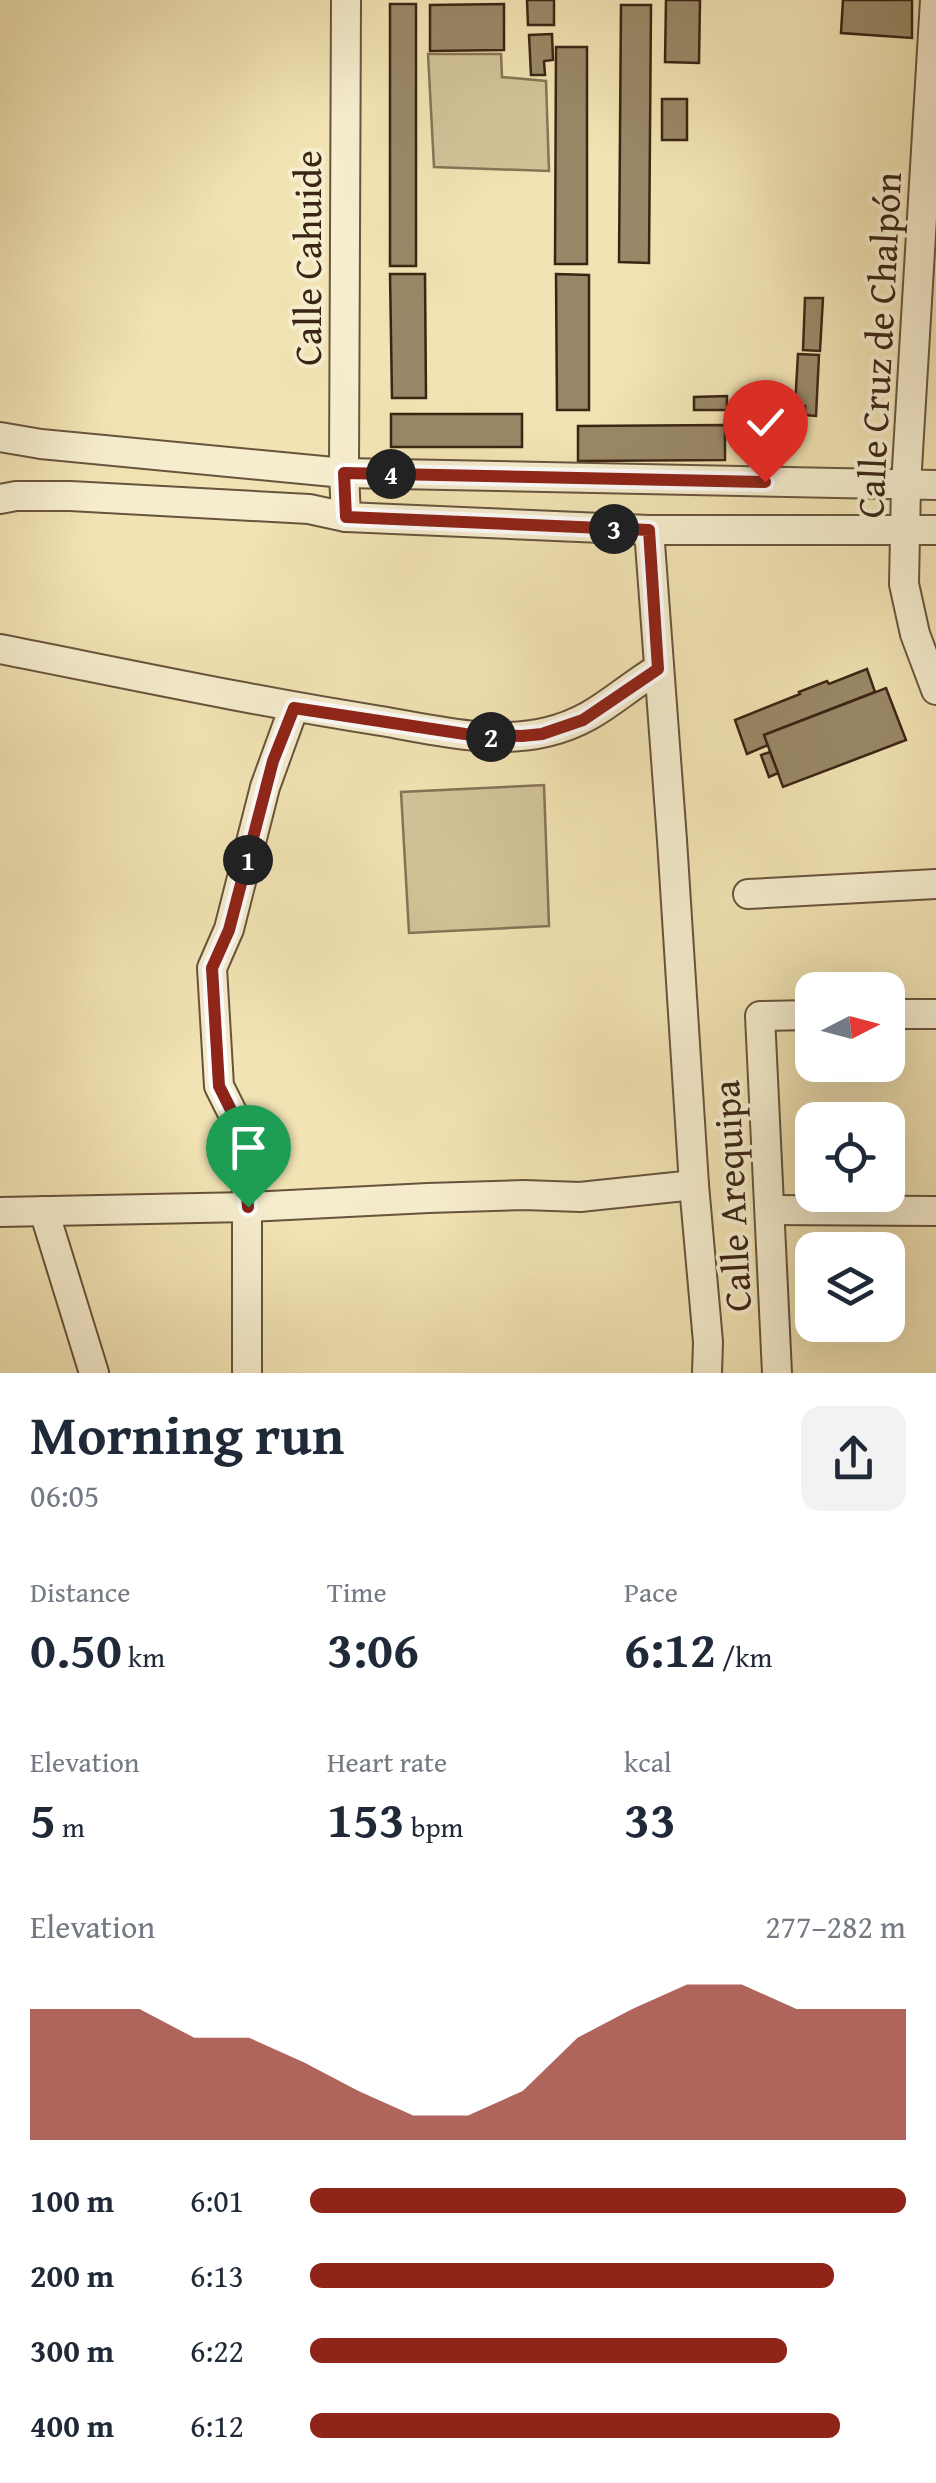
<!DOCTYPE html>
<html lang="en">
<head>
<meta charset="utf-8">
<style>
	:root { --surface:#fff; --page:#f2f2f3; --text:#1f2937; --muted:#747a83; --accent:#8f2418 }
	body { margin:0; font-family:"Gentium Book Plus",serif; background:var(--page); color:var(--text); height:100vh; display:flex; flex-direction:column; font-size:38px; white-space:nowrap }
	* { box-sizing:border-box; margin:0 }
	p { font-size:32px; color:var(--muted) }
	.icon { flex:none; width:55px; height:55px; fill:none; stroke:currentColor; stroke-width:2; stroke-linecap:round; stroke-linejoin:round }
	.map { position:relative; height:1373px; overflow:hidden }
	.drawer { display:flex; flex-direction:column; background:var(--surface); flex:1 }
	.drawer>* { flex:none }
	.needle { width:65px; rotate:84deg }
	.fabs { position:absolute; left:795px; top:972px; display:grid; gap:20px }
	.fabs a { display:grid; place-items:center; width:110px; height:110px; border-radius:20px; background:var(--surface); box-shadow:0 10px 40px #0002; font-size:50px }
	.pin { position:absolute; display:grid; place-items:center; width:85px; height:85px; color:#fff; margin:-102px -42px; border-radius:50% 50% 50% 0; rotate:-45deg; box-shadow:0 0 10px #0007 }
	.pin .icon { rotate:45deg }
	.km { position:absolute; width:50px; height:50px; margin:-25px; border-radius:50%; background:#222; color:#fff; font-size:28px; line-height:50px; text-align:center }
	.round { display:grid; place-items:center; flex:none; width:105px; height:105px; border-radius:20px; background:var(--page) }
	.headline { display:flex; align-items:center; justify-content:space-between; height:170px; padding:0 30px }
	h1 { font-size:55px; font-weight:700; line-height:75px }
	.metrics { display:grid; grid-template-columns:repeat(3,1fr); gap:15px; height:170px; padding:10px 30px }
	.metrics div { display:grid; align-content:center }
	.metrics b { font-size:50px; font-weight:700 }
	.metrics small { font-size:28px; font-weight:400 }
	.metrics p { font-size:28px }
	.chart { height:280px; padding:20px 30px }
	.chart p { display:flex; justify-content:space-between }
	.chart svg { width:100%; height:180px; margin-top:10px; fill:var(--accent); opacity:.7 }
	ul { padding:0 30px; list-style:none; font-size:32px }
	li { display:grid; grid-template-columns:160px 120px 1fr; align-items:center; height:75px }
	li i { height:25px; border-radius:12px; background:var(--accent) }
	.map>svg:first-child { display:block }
</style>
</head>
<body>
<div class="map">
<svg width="936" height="1373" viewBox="0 0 936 1373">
	<rect width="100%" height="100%" fill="#f1e3b3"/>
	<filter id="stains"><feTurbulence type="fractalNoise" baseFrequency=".002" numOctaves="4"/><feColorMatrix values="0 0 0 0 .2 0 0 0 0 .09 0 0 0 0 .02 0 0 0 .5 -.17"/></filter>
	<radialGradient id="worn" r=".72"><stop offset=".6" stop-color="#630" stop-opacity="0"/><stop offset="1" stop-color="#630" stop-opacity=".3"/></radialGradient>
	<!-- green -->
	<g fill="#d2c398" stroke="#867456" stroke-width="2.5">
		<path d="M428,54H501L502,77L546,81L549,171L434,167Z"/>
		<path d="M544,785L549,926L409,933L401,792Z"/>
	</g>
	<!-- building -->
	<g fill="#998867" stroke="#3a2514" stroke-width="2.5">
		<path d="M527,0H554V25H528Z"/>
		<path d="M666,0H700L699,63L665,62Z"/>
		<path d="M843,0H912V38L841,33Z"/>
		<rect x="390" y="4" width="26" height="262"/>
		<path d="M504,4V50L430,51V5Z"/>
		<path d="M621,5H651L649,263L619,262Z"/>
		<path d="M552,34L553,60L544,61L545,75H531L529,35Z"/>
		<path d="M556,47H587V264H555Z"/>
		<rect x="662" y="99" width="25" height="41"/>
		<path d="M390,274H425L426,398H392Z"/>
		<path d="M556,274L589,275V410H557Z"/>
		<path d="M805,298H823L820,351L803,350Z"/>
		<path d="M798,354L819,355L816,416L805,415V406H795Z"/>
		<path d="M727,396V410H694V397Z"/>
		<rect x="391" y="414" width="131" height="33"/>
		<path d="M725,425V460L578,461V426Z"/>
		<path d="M867,669L875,692L764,735L768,745L747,754L735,720L800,694L799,692L827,681L829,684Z"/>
		<path d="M886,688L906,740L783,787L764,735Z"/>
		<path d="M770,752L778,773L769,777L761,755Z"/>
	</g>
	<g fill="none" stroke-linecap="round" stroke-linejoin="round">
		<!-- minor casing -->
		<g stroke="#68543c" stroke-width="32">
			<g id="minor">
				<path d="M935,0L906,485L904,584L915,634L936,690"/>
				<path d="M0,437L41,444L344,473L936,485"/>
				<path d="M0,499L16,496H70L309,509L346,517L649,530H936"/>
				<path d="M346,517L344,473L346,0"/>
				<path d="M649,530L672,840L694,1185L708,1342L707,1373"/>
				<path d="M0,649C127,674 253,701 381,721C435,730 493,745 547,732C595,721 618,693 658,669"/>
				<path d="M748,894L936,884"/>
				<path d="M888,1014H936"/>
				<path d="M770,1210L936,1211"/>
				<path d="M44,1211L94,1373"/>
				<path d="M0,1212L248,1207L428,1198L524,1195L580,1197L694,1185"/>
				<path d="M247,1373V1171L243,1134L219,1086L212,968L229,929L265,787L294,707"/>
				<path d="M777,1373L760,1016L812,1015"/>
			</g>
		</g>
		<!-- minor -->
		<use href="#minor" stroke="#f6edce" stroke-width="28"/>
	</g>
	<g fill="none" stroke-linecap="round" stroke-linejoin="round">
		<!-- route casing -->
		<g stroke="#fff" stroke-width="20">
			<path id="route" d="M248,1207L243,1134L219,1086L212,968L229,930L273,761L294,708L465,734L522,736L542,734L583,720L658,669L649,530L346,517L344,473L765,482"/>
		</g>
		<!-- route -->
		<use href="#route" stroke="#8f2418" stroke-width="12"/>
	</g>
	<g text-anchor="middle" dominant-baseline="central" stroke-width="8" stroke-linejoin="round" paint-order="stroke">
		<!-- street labels -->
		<g font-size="38" fill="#3a2514" stroke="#f6edce">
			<text transform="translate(307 258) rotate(-90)">Calle Cahuide</text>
			<text transform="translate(878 345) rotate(-87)">Calle Cruz de Chalpón</text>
			<text transform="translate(731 1196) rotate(-93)">Calle Arequipa</text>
		</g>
	</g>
	<rect width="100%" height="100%" filter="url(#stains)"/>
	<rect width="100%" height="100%" fill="url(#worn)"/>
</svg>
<div class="fabs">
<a><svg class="needle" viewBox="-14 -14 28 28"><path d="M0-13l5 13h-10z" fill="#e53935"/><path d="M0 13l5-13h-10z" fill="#747a83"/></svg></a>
<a><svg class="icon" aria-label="locate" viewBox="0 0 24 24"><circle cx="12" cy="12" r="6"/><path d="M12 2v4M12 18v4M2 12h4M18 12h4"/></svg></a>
<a><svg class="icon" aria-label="layers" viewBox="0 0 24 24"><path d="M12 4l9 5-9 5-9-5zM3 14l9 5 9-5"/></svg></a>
</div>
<div class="pin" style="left:248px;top:1207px;background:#1e9e55"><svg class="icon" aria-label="arrive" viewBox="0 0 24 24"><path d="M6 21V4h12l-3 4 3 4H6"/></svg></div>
<div class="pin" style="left:765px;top:482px;background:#d93025"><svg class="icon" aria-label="check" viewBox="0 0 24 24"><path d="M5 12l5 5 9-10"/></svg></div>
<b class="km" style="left:248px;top:860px">1</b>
<b class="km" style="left:491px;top:737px">2</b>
<b class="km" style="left:614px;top:529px">3</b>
<b class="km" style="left:391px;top:474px">4</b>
</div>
<section class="drawer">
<div class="headline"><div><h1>Morning run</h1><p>06:05</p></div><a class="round"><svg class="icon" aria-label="share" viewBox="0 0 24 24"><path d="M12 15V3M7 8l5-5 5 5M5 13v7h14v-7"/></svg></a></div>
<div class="metrics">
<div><p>Distance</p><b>0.50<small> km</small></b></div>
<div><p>Time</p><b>3:06</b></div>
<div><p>Pace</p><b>6:12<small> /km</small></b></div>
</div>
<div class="metrics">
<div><p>Elevation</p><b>5<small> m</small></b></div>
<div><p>Heart rate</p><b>153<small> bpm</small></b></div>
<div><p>kcal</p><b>33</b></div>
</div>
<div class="chart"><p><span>Elevation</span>277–282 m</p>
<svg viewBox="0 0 160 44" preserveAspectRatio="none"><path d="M0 44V12L10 12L20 12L30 19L40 19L50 25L60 32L70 38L80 38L90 32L100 19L110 12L120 6L130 6L140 12L150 12L160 12V44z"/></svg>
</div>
<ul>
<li><b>100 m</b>6:01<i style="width:100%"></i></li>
<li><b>200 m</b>6:13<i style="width:88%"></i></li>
<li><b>300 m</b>6:22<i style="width:80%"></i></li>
<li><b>400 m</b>6:12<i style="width:89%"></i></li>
</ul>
</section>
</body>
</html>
